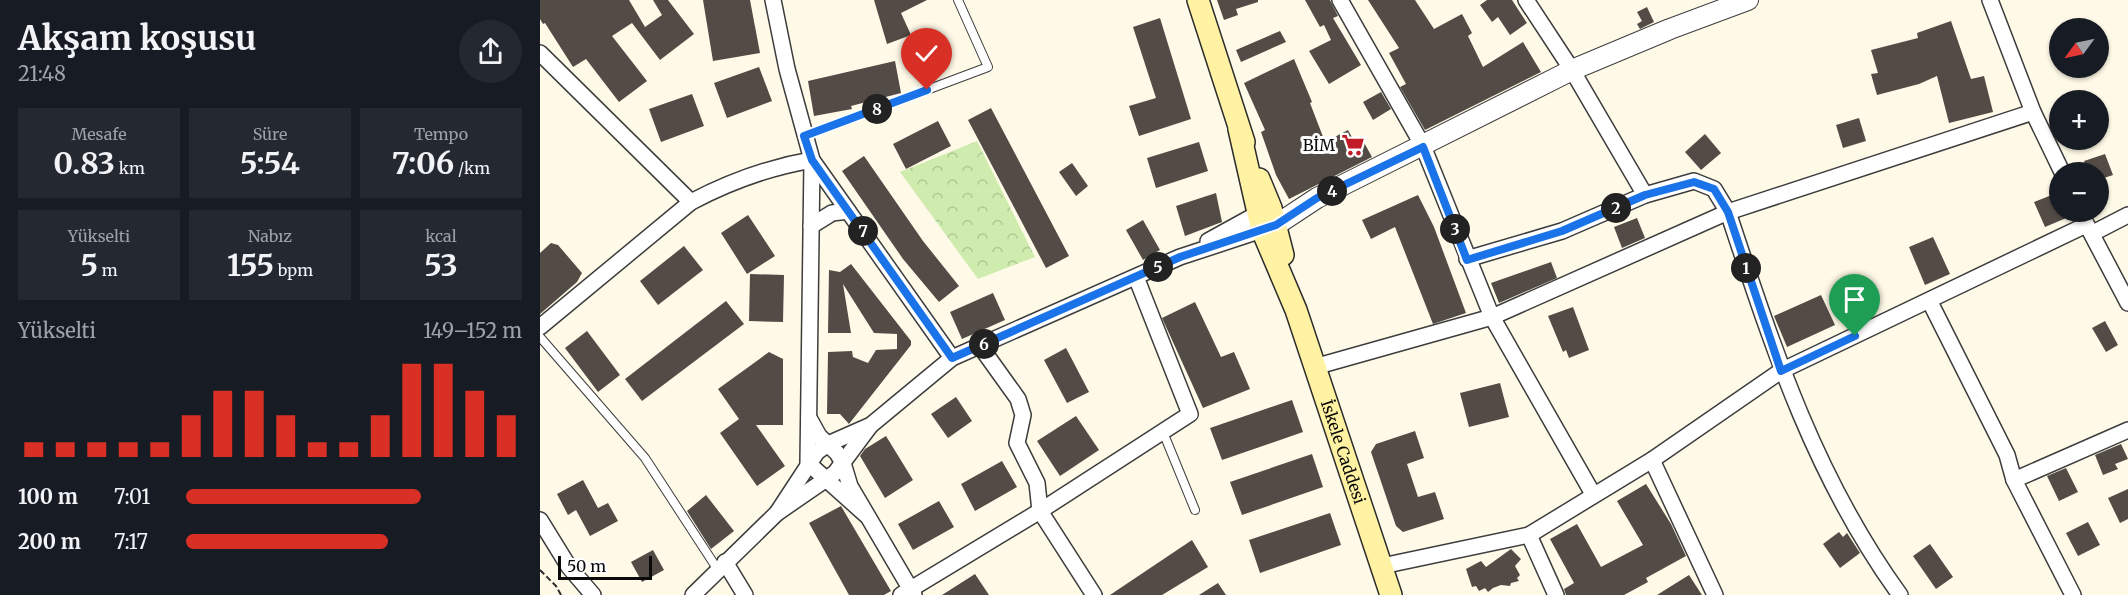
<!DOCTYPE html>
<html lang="tr">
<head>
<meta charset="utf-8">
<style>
	:root { --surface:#171b24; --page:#242831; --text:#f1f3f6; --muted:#9ea1a6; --accent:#d93025 }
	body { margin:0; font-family:Merriweather,serif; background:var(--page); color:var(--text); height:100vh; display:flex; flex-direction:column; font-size:22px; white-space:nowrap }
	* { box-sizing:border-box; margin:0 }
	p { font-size:20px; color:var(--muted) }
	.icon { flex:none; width:33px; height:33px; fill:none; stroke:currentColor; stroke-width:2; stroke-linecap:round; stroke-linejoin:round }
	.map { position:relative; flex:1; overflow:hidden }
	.panel { display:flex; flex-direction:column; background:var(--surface); width:540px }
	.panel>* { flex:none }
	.needle { width:39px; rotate:237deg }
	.buttons { position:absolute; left:1509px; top:18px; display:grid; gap:12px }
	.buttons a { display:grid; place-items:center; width:60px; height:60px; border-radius:50%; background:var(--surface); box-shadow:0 2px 4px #0004; font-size:30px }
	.scale { position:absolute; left:18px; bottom:15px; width:94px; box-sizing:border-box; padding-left:6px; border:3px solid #0a0a0a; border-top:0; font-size:16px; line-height:21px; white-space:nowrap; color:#0a0a0a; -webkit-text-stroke:4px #fff; paint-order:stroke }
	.pin { position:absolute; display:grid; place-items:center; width:51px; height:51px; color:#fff; margin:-62px -26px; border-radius:50% 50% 50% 0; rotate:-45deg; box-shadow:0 0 6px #0007 }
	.pin .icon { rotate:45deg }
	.km { position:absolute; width:30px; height:30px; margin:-15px; border-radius:50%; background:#222; color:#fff; font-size:16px; line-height:30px; text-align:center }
	.round { display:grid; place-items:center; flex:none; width:63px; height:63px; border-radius:32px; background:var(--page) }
	.summary { display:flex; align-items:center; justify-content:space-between; height:102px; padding:0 18px }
	h1 { font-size:33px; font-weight:700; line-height:45px }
	.figures { display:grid; grid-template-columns:repeat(3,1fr); gap:9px; height:102px; padding:6px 18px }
	.figures div { display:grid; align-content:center; border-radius:0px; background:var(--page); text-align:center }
	.figures b { font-size:30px; font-weight:700 }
	.figures small { font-size:16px; font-weight:400 }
	.figures p { font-size:16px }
	.chart { height:168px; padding:12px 18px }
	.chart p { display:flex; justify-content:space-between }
	.chart svg { width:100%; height:108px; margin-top:6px; stroke:var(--accent); stroke-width:6 }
	ul { padding:0 18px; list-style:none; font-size:20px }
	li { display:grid; grid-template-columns:96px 72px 1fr; align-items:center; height:45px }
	li i { height:15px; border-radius:8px; background:var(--accent) }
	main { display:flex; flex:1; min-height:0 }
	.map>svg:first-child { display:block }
</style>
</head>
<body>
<main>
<section class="panel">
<div class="summary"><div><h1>Akşam koşusu</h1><p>21:48</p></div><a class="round"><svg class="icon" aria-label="share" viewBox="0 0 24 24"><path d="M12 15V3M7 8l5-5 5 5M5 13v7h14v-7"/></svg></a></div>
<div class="figures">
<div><p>Mesafe</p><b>0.83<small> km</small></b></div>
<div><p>Süre</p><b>5:54</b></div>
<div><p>Tempo</p><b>7:06<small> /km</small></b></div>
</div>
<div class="figures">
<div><p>Yükselti</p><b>5<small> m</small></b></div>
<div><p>Nabız</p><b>155<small> bpm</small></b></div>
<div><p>kcal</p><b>53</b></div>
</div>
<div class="chart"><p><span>Yükselti</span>149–152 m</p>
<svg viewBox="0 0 160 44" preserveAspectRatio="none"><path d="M5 44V38M15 44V38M25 44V38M35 44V38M45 44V38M55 44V27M65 44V17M75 44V17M85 44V27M95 44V38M105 44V38M115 44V27M125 44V6M135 44V6M145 44V17M155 44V27"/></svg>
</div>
<ul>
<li><b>100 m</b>7:01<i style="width:70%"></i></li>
<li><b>200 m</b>7:17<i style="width:60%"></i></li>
</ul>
</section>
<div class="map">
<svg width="1588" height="595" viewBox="0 0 1588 595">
	<defs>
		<pattern id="park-crowns" width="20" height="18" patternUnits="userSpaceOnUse" patternTransform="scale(1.5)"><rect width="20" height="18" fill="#cfebae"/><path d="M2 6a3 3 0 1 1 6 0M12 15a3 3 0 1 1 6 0" fill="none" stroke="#b0c894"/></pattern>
	</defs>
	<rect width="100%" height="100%" fill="#fffae7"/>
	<!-- park -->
	<path fill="url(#park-crowns)" d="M437,141L495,257L438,279L360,172Z"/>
	<!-- building -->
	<g fill="#534b46">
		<path d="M0,0H89L105,27L122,15L113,0H128L154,34L120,60L92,23L72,36L107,81L79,102L46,59L33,67L5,23L3,24L0,19Z"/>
		<path d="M163,0H210L220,53L173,61Z"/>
		<path d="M334,0H387L361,13L371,35L347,44Z"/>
		<path d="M677,0H718V2L696,9L698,15L684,20Z"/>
		<path d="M765,0H790L798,16L793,18L821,65L789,84L769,51L791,40L784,25L780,27Z"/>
		<path d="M828,0H875L894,29L922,14L932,33L928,36L943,67L983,42L1001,72L885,130L860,87L866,84L849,53L859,48Z"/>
		<path d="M947,0H972L987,23L970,35L958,17L952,22L940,5Z"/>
		<path d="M1107,7L1114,22L1100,29L1097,24L1102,21L1097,12Z"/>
		<path d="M620,18L651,119L599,136L589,106L616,98L593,27Z"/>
		<path d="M1411,21L1431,79L1444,76L1453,112L1409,123L1397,76L1379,84L1337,95L1331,74L1338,73L1331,50L1378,38L1377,33Z"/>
		<path d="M740,31L746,42L701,62L696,50Z"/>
		<path d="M754,59L772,102L770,103L785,142L808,130L814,141L821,137L832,157L749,199L736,175L721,132L725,130L704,83Z"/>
		<path d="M355,61L361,93L311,106L312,109L274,116L268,81Z"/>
		<path d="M219,67L232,101L187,118L174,83Z"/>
		<path d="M841,92L851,109L833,120L823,102Z"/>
		<path d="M152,94L164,126L121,142L109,109Z"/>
		<path d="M451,108L529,256L506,268L428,120Z"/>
		<path d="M1319,118L1326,141L1303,148L1296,125Z"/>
		<path d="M398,121L411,146L366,169L353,144Z"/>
		<path d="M1165,134L1181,153L1161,170L1145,152Z"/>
		<path d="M659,142L668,171L616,188L607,158Z"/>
		<path d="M1565,154L1573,175L1558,180V172H1548L1544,161Z"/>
		<path d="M324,156L383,241L419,286L399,302L363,259L302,171Z"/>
		<path d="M532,163L548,186L536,196L519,172Z"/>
		<path d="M676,193L682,222L645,236L636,206Z"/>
		<path d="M1517,193L1520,212H1530L1531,216L1505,227L1494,202Z"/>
		<path d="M878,195L894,227L926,313L893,324L855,227L831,239L822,220Z"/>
		<path d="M208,215L235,256L207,274L181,233Z"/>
		<path d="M1097,218L1105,238L1082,248L1074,227Z"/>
		<path d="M603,220L620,250L603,260L586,230Z"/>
		<path d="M1393,237L1410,274L1385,285L1369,247Z"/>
		<path d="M11,243L18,245L42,273L37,282L0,314V253Z"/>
		<path d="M144,246L163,270L118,305L100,281Z"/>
		<path d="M1011,262L1017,278L959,303L951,283Z"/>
		<path d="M311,264L371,341V345L309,424L300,414H287L288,352L312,351L313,357L328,363L336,350L357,349V334L334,333L303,284L311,333H288L289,270L300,272Z"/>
		<path d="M210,274L244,275L243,322L209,321Z"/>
		<path d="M453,293L465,320L422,339L410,312Z"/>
		<path d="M1281,295L1295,325L1247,347L1234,316Z"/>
		<path d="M186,301L204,324L102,401L85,379Z"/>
		<path d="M655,302L681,357L694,352L710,389L663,408L622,318Z"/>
		<path d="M1033,307L1049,350L1029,358L1026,350L1023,352L1008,316Z"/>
		<path d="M1565,321L1578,345L1566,352L1552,328Z"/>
		<path d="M47,331L80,375L58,392L25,348Z"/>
		<path d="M526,348L549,392L527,403L504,360Z"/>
		<path d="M229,352L243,359V425H216L245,466L217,486L180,433L199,419L178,389Z"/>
		<path d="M960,383L969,417L929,427L920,393Z"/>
		<path d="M416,397L432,421L408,438L391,414Z"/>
		<path d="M752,400L763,432L682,460L670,428Z"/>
		<path d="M536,416L559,450L520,476L497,441Z"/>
		<path d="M875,431L884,458L867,464L878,497L895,492L904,519L863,532L856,526L831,452L836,444Z"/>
		<path d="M346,436L373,480L345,498L320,456L325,449Z"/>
		<path d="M1581,444L1588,459L1575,464L1578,469L1563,475L1555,455Z"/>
		<path d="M772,454L783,487L702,515L690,482Z"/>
		<path d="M462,461L477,487L435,511L421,484Z"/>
		<path d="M1526,468L1538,492L1519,501L1507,476Z"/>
		<path d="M43,480L58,508L68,503L78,521L50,536L36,510L28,515L17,494Z"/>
		<path d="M1106,484L1131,524L1146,556L1106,578L1108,582L1084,595H1026L1024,589L1034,583L1010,539L1037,524L1061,567L1103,545L1077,501Z"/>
		<path d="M1588,489V519L1580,523L1568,498Z"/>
		<path d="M166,495L194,531L171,549L147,511Z"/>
		<path d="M399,501L414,527L373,550L358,524Z"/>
		<path d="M301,506L351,591L344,595H309L269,523Z"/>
		<path d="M790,513L801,545L720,573L709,540Z"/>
		<path d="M1548,522L1560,545L1538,556L1526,533Z"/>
		<path d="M1299,532L1303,537L1307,533L1320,553L1300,568L1283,544Z"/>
		<path d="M652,540L668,567L622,595H570Z"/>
		<path d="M1390,544L1413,577L1396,589L1373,556Z"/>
		<path d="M971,549L981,559L975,566L980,575L977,578L979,581L971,583L970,586L961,585L953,588L948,592L945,588L939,591L936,586L932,587L926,569L941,561L946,567Z"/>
		<path d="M113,550L124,570L102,582L91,562Z"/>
		<path d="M435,574L449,595H402Z"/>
		<path d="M1149,575L1162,595H1117Z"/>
		<path d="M678,583L686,595H659Z"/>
	</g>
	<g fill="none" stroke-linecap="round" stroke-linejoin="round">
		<!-- service casing -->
		<g stroke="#3d3d3d" stroke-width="10">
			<g id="service">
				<path d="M264,136L448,67L418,0"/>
				<path d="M0,337L105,458L178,570"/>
				<path d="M623,432L655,510"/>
			</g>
		</g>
		<!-- minor casing -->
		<g stroke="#3d3d3d" stroke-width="18">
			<g id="minor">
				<path d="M233,0L247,69L272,160L412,358"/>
				<path d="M800,0L883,146L952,317L1053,494"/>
				<path d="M986,0L1032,70L1105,195"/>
				<path d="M1450,0L1493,112L1522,172"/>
				<path d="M0,53L151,202"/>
				<path d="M1540,212L1588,303"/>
				<path d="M271,226L292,213L308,211"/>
				<path d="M1553,233L1588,215"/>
				<path d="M668,241L717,214"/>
				<path d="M927,259L1022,231L1105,195L1154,181L1174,189L1188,212C1233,348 1275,478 1360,595"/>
				<path d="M1390,302L1467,455L1474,480L1533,595"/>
				<path d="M0,327L151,202C189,182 230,167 272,160L268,463L326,515"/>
				<path d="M440,346L478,399L483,415L477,443L497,483L500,511L554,595"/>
				<path d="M785,364L952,317L1188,212L1493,112"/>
				<path d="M269,418L279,436L297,453L303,463L310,486L374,595"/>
				<path d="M1112,460L1175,595"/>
				<path d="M1474,480L1588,430"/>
				<path d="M237,513L277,452L288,444L331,425L412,358L640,257L722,230"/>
				<path d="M0,520L29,567L53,595"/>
				<path d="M989,535L1016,595"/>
				<path d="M185,562L205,595"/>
				<path d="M842,566L989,535L1112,460L1241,371L1546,225"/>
				<path d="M153,595L237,513L295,473L330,426"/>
				<path d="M361,595L500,511L650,414L596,277"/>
			</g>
		</g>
		<!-- tertiary casing -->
		<g stroke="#3d3d3d" stroke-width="22">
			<path id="tertiary" d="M722,230L736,225L777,198L1032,70L1130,29L1208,0"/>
		</g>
		<!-- secondary casing -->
		<g stroke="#2c2c2c" stroke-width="24">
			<g id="secondary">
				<path d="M658,0L704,142"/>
				<path id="s1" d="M699,129L722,230L756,310L851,595"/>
				<path d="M719,179L731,208L743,255"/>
			</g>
		</g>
		<!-- path -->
		<path stroke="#2c2c2c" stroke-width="2" stroke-dasharray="6 3" stroke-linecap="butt" d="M0,570L16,586L21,595"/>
		<!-- service -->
		<use href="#service" stroke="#fff" stroke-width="8"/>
		<!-- minor -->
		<use href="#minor" stroke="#fff" stroke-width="15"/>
		<!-- tertiary -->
		<use href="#tertiary" stroke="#fff" stroke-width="20"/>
		<!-- secondary -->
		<use href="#secondary" stroke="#fff2a2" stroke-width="21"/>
	</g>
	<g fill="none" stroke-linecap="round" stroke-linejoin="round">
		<!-- route casing -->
		<g stroke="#fff" stroke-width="12">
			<path id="route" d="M387,90L264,136L272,160L412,358L640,257L736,225L777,198L883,147L927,260L1022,231L1105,195L1154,182L1174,189L1188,212L1241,371L1315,336"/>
		</g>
		<!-- route -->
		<use href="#route" stroke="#1a73e8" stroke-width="8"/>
	</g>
	<!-- icons -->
	<defs>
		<g id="supermarket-bare" transform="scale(1.8)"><path d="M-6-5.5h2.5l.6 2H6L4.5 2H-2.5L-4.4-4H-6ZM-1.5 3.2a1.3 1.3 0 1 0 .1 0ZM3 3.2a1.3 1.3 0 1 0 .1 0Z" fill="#c21a26" stroke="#fff" stroke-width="2.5" paint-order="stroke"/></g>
	</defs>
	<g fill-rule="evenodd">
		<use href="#supermarket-bare" x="813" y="145"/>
	</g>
	<g text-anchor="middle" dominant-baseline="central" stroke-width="6" stroke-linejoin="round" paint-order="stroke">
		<!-- poi labels -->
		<g font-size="16" fill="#0a0a0a" stroke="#fff" text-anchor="end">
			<text x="795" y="145">BİM</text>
		</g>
		<!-- street labels -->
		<g font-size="16" fill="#0a0a0a" stroke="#fff">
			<text stroke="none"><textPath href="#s1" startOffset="340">İskele Caddesi</textPath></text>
		</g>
	</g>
</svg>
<div class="buttons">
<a><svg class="needle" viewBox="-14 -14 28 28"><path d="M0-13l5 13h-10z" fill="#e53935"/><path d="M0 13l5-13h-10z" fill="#9ea1a6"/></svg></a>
<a>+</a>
<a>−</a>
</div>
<div class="scale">50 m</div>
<div class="pin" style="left:1315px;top:336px;background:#1e9e55"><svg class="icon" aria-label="arrive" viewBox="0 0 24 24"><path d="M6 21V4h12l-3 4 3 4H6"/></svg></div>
<div class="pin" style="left:387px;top:90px;background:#d93025"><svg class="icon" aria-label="check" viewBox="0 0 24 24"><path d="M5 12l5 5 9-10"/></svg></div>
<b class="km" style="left:1206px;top:268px">1</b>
<b class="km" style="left:1076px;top:208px">2</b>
<b class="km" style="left:915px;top:229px">3</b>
<b class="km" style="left:792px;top:191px">4</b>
<b class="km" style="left:618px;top:267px">5</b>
<b class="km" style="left:444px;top:344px">6</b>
<b class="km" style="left:323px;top:231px">7</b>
<b class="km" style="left:337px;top:109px">8</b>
</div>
</main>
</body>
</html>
